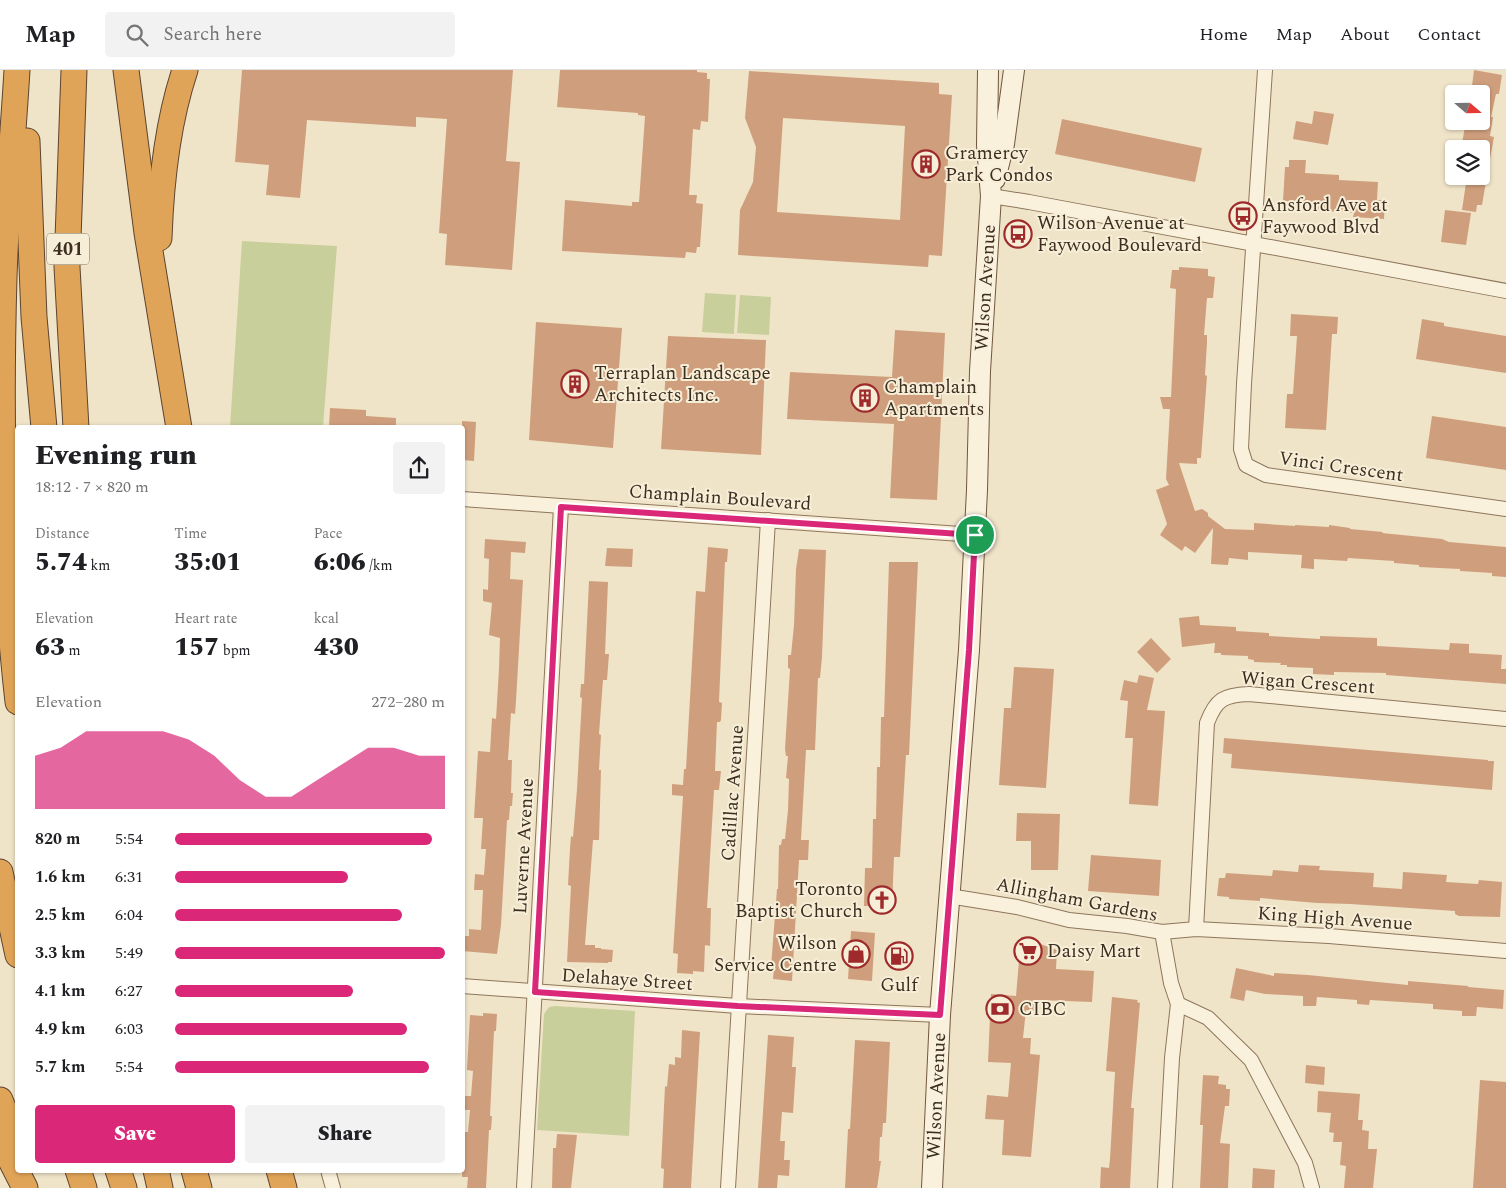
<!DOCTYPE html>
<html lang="en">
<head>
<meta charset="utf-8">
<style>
	:root { --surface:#fff; --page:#f2f2f2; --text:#202124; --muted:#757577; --line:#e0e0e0; --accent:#db2777 }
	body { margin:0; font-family:Spectral,serif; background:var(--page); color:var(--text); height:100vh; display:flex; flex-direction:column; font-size:19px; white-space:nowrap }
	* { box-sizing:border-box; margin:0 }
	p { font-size:16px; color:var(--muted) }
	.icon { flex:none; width:28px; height:28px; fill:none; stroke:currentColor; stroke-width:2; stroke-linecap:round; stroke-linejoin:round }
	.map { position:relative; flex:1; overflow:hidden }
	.drawer { position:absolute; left:15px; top:355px; width:450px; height:748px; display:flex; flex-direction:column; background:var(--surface); border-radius:5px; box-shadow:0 1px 4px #0004 }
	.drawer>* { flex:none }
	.needle { width:32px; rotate:110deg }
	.buttons { position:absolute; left:1445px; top:15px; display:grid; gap:10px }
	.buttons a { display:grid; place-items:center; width:45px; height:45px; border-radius:5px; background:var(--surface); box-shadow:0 1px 4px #0004; font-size:25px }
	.pin { position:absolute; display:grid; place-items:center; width:42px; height:42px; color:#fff; margin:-21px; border:2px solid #fff; border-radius:50%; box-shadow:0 1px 5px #0007 }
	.round { display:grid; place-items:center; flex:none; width:52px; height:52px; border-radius:5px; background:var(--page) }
	.summary { display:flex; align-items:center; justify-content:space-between; height:85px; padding:0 20px }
	h1 { font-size:28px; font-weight:800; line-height:38px }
	.stats { display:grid; grid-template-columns:repeat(3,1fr); gap:8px; height:85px; padding:5px 20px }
	.stats div { display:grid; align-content:center }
	.stats b { font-size:25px; font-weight:800 }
	.stats small { font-size:14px; font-weight:400 }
	.stats p { font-size:14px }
	.chart { height:140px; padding:10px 20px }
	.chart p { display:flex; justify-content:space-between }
	.chart svg { width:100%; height:90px; margin-top:5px; fill:var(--accent); opacity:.7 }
	.action { display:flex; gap:10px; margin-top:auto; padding:10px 20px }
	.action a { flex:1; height:58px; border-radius:5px; background:var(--accent); color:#fff; font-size:20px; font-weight:800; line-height:58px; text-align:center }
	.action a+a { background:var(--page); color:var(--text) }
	ul { padding:0 20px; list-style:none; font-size:16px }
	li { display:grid; grid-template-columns:80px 60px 1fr; align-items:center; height:38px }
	li i { height:12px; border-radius:6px; background:var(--accent) }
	header { display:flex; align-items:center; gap:30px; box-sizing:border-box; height:70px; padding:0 25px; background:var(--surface); border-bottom:1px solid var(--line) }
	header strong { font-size:24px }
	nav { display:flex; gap:28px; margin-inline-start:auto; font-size:18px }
	.search { width:350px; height:45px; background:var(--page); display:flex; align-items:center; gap:12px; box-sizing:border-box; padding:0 18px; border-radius:5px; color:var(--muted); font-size:19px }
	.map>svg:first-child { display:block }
</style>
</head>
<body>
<header>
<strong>Map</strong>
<div class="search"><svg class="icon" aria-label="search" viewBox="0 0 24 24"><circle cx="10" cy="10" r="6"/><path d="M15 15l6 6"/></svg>Search here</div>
<nav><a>Home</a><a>Map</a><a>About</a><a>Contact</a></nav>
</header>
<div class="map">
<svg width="1506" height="1118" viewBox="0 0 1506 1118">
	<rect width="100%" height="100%" fill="#f0e4c8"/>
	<!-- green -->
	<g fill="#c9cf9b">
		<path d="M242,171L337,176L323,357H230Z"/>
		<path d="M705,223L736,225L734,264L702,262Z"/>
		<path d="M740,225L771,227L769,265L737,263Z"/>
		<path d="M555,936L635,941L629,1066L537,1060L544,944L549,937Z"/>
	</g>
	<!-- building -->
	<g fill="#cf9f7d" fill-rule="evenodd">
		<path d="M242,0H513L506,91L520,92L512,200L445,195L447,164L439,163L447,49L416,47V57L307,50L300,128L266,125L269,95L235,92Z"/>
		<path d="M560,0H697V2L707,3V9H710L708,52L701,51L700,60L693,59L689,125H697L696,133L703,134L700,177H697L696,183L686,182L685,188L562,181L565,130L632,136V132H639L645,46L638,45V43L557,37Z"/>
		<path d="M1474,0L1502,5L1499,24H1496L1491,47H1493L1490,66L1494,67L1487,105L1481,104V79H1461L1466,51H1481V24H1471Z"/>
		<path d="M749,1L939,13V24L952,25L942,186L929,185L928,197L738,185L740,140L753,112L756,77L745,48ZM783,48L905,56L900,150L777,142Z"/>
		<path d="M1314,41L1334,44L1328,75L1293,69L1296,51L1312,54Z"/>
		<path d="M1062,49L1202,78L1195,112L1055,84Z"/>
		<path d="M1289,90H1306L1305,103L1339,105V110L1378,112L1377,130H1385L1384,149L1353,147L1354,143L1311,140L1312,132L1283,131L1285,97H1289Z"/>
		<path d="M1467,106H1487L1482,135H1477L1476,142L1462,140Z"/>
		<path d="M1445,140L1471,143L1466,175L1441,172Z"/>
		<path d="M1179,197L1208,199V206L1215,207L1213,228H1207L1204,265H1207V273L1205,305L1207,306L1201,388H1197V394L1179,393L1195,441L1202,439L1208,443V446L1225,459L1254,460V453L1295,456V455L1329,457V455L1350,458V459L1383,462L1382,463L1442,469L1449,472L1506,477V507L1492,506V503L1460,501V499L1419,497V495L1394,493V491L1348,488L1347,491L1314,489V499L1301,498L1302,485L1248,482V490L1229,488L1228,495L1211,494L1213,458L1195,483L1185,476L1182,481L1160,465L1167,454L1156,420L1169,415L1166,409L1170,339H1163L1160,327H1171L1176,219L1170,218L1172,200H1179Z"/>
		<path d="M1291,244L1338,247L1337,264H1332L1326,360L1285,358L1287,324H1293L1297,266H1290Z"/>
		<path d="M1422,249L1444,253V256L1506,266V303L1416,289Z"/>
		<path d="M536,252L622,258L613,378L529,370Z"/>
		<path d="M895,260L945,263L937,430L890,428L894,354L787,349L790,302L892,307Z"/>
		<path d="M668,266L766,270L761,385L661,379Z"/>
		<path d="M330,338L366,340V346L396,348V358H329Z"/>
		<path d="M1432,346L1506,357V400L1426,388Z"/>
		<path d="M462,351L476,352L474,391L462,390Z"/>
		<path d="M485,469L526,472L525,483L511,482L510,509L523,510L516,631L515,644L511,643L508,690H512L511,723H513L512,736H510L509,750H507L501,855L497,884L462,881V866H469V859L481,860L483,820H474L475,804L484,805L486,779H481L483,748H474L478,681L490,682L492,648L496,649L499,599L500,568L489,565L492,533L483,531V519L488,520L489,489L484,488Z"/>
		<path d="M708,477L728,479L727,492H725L719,632L722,633L721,650L720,652H717L715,701H721L719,720H714L708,822L707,838H711L710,876L705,875L704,902L693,901V904L677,903L678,884L673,883L683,726L672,725V714L683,715L684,699H686L696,521L705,522Z"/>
		<path d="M607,478L633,479L632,497L605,496Z"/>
		<path d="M799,479L826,480L822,587L820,608H818L815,680H806L801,770H809L808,790H799L792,911L773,909L774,897H771L777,819H778L779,775H781L782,769H785L788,740L789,709L786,708L788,686H786L785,679L790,599L788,598V585H791L794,555L796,499Z"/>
		<path d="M889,492H918L909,685H906L900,787H894L892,836H864L865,798H872L873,749H876L877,697H880L881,647H884Z"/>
		<path d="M589,511L608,512L605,584H609L607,610H603L599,664L601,665L599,700H601L599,770H593L585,875H595V878H601V879L613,880L612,892H608V893L567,892L571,816L568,815L570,779L571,766L573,767L577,719L582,628L580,627L581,614H584Z"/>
		<path d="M1199,546L1200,555L1236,557V561L1269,563V566L1320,569V566L1377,568V576L1449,580L1450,573L1469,574V583L1502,585L1501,599H1506V614L1386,605V603L1334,602V605L1313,604V598L1287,597V595H1280L1281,593L1254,592V590L1248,589V586L1221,585V583H1214L1215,573L1182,577L1179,548Z"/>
		<path d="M1151,568L1171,589L1157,603L1137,582Z"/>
		<path d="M1014,597L1054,599L1046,718L999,715L1004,638H1011Z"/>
		<path d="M1139,605L1154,608L1147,640L1165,641L1158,736L1129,734L1133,668H1125L1128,631L1120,630L1124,610L1137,613Z"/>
		<path d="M1224,668L1488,690V691H1494L1492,720L1231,698L1232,684L1223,683Z"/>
		<path d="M1017,743L1060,744L1058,800H1031V771H1016Z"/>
		<path d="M1091,785L1161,790L1159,826L1088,821Z"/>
		<path d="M1299,795L1320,796L1319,800L1374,803L1373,817L1402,819L1403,802L1447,805L1446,812L1478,814L1479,810L1502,812L1500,847L1459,846L1455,844V841L1350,834L1317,833L1260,828V831L1229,829V827L1217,826L1219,808H1225L1226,803L1272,806L1273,800L1298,802Z"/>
		<path d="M851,861L875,863L872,911L848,909Z"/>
		<path d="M1021,867L1057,880L1056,899L1094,901L1092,932L1038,930L1037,941L1026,940L1023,968H1031L1030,984L1040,985L1031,1087L1002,1085L1004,1050L985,1049L987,1025L1008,1027L1011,993L988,992L991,924L1016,926Z"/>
		<path d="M1236,898L1274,906V903L1308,905L1408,915V911L1468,916V917L1504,920L1503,939L1477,937L1476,946H1462V941L1433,939V934L1370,930L1369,935L1357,934V930L1317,927L1316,936H1303V926L1265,924L1246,920L1244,931L1230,928Z"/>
		<path d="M1112,927L1138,930L1137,932L1140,933L1131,1038H1134L1130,1118H1100L1101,1097L1109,1098L1110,1089L1115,1002L1106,1001Z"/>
		<path d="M483,943L497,944L496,961H494L490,1046H492L491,1060H489L486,1118H467L468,1107H462V1062H468L470,1040H464L465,1026H471L473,1001L467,1000L470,945L483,946Z"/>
		<path d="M682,960L700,962L691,1118H663L664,1099L661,1098L665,1016L667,1017L669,994L675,995V987L681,988Z"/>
		<path d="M768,965L794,967L792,997H796L793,1043L782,1042L780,1071H785L784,1090H790L789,1106L778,1105L777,1118H758Z"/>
		<path d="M855,970L890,972L886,1053H883L882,1067H880L879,1091H881L877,1118H845L848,1059H850Z"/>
		<path d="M1306,995L1325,997L1324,1015L1305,1013Z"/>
		<path d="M1203,1005L1219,1006L1218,1014L1226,1015V1019H1230L1229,1036H1225L1220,1073L1230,1074L1228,1118H1200L1203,1055H1200Z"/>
		<path d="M1480,1010L1506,1012V1118H1473Z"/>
		<path d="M1318,1021L1360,1024L1358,1050H1363L1362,1060L1369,1061L1368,1079H1377L1373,1118H1344L1346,1096L1340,1095L1342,1072H1333L1334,1063L1329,1062L1331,1043L1317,1042Z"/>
		<path d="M557,1064L577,1065L571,1118H552L553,1078H556Z"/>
		<path d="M1253,1098L1275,1100L1274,1118H1252Z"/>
	</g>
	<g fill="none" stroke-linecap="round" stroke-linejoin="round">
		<!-- street casing -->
		<g stroke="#8d765c" stroke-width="16">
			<g id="street">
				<path d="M1265,0L1244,314L1241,379L1246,395L1266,405L1506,439"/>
				<path d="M991,126L1029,132L1506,221"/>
				<path d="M462,429L975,465"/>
				<path d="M949,826L1017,837L1069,850L1127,856L1162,862L1196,859L1329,866L1506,881"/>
				<path d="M1196,859L1207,653C1216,629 1224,625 1249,624L1506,649"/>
				<path d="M1162,862L1171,913L1178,934L1208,948L1251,990L1305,1093L1312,1118"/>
				<path d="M462,916L738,936L940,945"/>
				<path d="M328,1100L333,1118"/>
				<path d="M524,1118L561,437"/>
				<path d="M728,1118L768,450"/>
				<path d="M1165,1118L1172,988L1178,934"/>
			</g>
		</g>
		<!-- secondary casing -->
		<g stroke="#6f573f" stroke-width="22">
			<g id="secondary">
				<path d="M995,109L1004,74L1014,0"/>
				<path id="s1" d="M932,1118L940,945L969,580L977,420L980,301L991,126L987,75L988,0"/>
			</g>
		</g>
		<!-- highway casing -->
		<g stroke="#5b4430" stroke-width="27">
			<g id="highway">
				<path d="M17,0C13,69 6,139 4,208C0,349 2,491 18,632"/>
				<path d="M74,0L67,197L76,358"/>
				<path d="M126,0L147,163L179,358"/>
				<path d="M27,71L34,247L44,358"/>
				<path d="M159,168C161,111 167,54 185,0"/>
				<path d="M0,802L18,885"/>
				<path d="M0,1030L18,1075"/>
				<path d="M0,1069L25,1118"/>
				<path d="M78,1100L84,1118"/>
				<path d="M118,1100L124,1118"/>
				<path d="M156,1100L160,1118"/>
				<path d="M194,1100L199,1118"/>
				<path d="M279,1100L284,1118"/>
			</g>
		</g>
		<!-- street -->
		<use href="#street" stroke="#faf1dc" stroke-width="14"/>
		<!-- secondary -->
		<use href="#secondary" stroke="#faf1dc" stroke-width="20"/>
		<!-- highway -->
		<use href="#highway" stroke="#e0a458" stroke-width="25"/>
	</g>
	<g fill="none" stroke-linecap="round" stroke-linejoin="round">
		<!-- route casing -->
		<g stroke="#fff" stroke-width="10">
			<path id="route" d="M561,437L975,465L969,580L940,945L738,936L535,922Z"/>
		</g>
		<!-- route -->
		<use href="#route" stroke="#db2777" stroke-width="6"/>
	</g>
	<!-- icons -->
	<defs>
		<g id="building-ring" transform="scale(1.4375)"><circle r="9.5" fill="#f7eed8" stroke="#9e2a2b" stroke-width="1.5"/><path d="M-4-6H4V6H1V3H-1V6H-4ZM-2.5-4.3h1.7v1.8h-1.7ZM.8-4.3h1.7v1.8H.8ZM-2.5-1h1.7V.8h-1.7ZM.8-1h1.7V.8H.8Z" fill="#9e2a2b"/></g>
		<g id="bus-ring" transform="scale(1.4375)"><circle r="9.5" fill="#f7eed8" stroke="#9e2a2b" stroke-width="1.5"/><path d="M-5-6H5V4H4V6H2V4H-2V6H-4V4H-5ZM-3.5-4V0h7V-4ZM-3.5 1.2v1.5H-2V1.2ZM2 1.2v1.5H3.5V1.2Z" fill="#9e2a2b"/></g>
		<g id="church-ring" transform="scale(1.4375)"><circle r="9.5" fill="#f7eed8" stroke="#9e2a2b" stroke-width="1.5"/><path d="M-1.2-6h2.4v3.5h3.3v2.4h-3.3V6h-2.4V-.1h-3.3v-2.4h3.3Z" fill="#9e2a2b"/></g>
		<g id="supermarket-ring" transform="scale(1.4375)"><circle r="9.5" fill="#f7eed8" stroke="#9e2a2b" stroke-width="1.5"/><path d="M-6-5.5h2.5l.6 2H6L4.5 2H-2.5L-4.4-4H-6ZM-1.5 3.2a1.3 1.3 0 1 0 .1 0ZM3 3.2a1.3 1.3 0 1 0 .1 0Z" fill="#9e2a2b"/></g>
		<g id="shop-ring" transform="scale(1.4375)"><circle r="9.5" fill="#f7eed8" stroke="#9e2a2b" stroke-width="1.5"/><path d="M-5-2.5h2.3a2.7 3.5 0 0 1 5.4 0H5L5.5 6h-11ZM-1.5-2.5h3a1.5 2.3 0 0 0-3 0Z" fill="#9e2a2b"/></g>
		<g id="fuel-ring" transform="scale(1.4375)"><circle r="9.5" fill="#f7eed8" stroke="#9e2a2b" stroke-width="1.5"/><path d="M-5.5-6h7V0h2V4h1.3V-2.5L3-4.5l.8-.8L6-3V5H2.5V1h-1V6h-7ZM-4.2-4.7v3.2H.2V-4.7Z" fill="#9e2a2b"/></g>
		<g id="bank-ring" transform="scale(1.4375)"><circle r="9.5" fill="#f7eed8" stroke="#9e2a2b" stroke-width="1.5"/><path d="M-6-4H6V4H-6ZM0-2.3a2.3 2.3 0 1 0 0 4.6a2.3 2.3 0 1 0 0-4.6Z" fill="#9e2a2b"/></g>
	</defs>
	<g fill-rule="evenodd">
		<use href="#building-ring" x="926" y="94"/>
		<use href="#bus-ring" x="1243" y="146"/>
		<use href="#bus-ring" x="1018" y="164"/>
		<use href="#building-ring" x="575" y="314"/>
		<use href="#building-ring" x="865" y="328"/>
		<use href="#church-ring" x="882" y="830"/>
		<use href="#supermarket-ring" x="1028" y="881"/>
		<use href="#shop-ring" x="856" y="884"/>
		<use href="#fuel-ring" x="899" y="886"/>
		<use href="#bank-ring" x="1000" y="939"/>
	</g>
	<g text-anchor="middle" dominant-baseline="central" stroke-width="4" stroke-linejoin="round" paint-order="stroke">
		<!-- shield labels -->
		<rect fill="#f7eed8" stroke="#756857" stroke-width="1" x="47" y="163.5" width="42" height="31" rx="4"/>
		<g font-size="18" font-weight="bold" fill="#3d2e20">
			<text x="68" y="179">401</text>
		</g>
		<!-- poi labels -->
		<g font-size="19" fill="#3d2e20" stroke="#f7eed8" text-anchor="start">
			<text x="945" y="83">Gramercy<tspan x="945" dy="22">Park Condos</tspan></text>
			<text x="1262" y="135">Ansford Ave at<tspan x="1262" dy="22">Faywood Blvd</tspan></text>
			<text x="1037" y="153">Wilson Avenue at<tspan x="1037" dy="22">Faywood Boulevard</tspan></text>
			<text x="594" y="303">Terraplan Landscape<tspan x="594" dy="22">Architects Inc.</tspan></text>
			<text x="884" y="317">Champlain<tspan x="884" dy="22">Apartments</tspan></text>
			<text x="863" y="819" text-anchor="end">Toronto<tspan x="863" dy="22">Baptist Church</tspan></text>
			<text x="837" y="873" text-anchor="end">Wilson<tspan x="837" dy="22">Service Centre</tspan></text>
			<text x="1047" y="881">Daisy Mart</text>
			<text x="899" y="915" text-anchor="middle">Gulf</text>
			<text x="1019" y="939">CIBC</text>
		</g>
		<!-- street labels -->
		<g font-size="19" fill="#3d2e20" stroke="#f7eed8">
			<text stroke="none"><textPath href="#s1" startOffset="902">Wilson Avenue</textPath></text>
			<text transform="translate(1341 397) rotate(8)">Vinci Crescent</text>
			<text transform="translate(720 428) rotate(4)">Champlain Boulevard</text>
			<text transform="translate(1308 613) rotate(4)">Wigan Crescent</text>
			<text transform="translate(733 723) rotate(-86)">Cadillac Avenue</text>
			<text transform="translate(524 776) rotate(-87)">Luverne Avenue</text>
			<text transform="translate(1077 830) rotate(11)">Allingham Gardens</text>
			<text transform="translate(1335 849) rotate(4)">King High Avenue</text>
			<text transform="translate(627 910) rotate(4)">Delahaye Street</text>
			<text stroke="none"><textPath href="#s1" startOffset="92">Wilson Avenue</textPath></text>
		</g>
	</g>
</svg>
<div class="buttons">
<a><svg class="needle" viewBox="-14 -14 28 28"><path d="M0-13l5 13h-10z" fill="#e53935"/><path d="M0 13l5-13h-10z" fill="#757577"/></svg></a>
<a><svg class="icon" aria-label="layers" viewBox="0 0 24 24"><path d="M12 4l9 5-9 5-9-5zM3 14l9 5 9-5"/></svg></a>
</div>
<div class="pin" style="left:975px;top:465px;background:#1e9e55"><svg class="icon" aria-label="arrive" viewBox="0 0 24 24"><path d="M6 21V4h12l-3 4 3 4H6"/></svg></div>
<section class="drawer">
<div class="summary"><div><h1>Evening run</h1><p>18:12 · 7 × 820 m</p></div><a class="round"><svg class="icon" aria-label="share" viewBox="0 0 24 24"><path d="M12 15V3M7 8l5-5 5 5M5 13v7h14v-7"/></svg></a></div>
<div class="stats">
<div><p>Distance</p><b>5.74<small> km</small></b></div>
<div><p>Time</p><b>35:01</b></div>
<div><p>Pace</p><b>6:06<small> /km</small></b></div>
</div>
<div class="stats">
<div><p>Elevation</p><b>63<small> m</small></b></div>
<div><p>Heart rate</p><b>157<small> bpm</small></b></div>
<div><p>kcal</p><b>430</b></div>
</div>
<div class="chart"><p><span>Elevation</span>272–280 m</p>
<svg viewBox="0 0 160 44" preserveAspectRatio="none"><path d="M0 44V18L10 14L20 6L30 6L40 6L50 6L60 10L70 18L80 30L90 38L100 38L110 30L120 22L130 14L140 14L150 18L160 18V44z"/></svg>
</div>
<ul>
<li><b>820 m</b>5:54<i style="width:95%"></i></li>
<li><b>1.6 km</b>6:31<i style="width:64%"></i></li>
<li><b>2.5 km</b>6:04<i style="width:84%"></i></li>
<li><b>3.3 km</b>5:49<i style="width:100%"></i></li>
<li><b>4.1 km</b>6:27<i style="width:66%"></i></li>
<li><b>4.9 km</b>6:03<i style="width:86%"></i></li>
<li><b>5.7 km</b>5:54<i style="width:94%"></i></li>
</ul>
<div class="action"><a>Save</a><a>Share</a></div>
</section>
</div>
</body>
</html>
